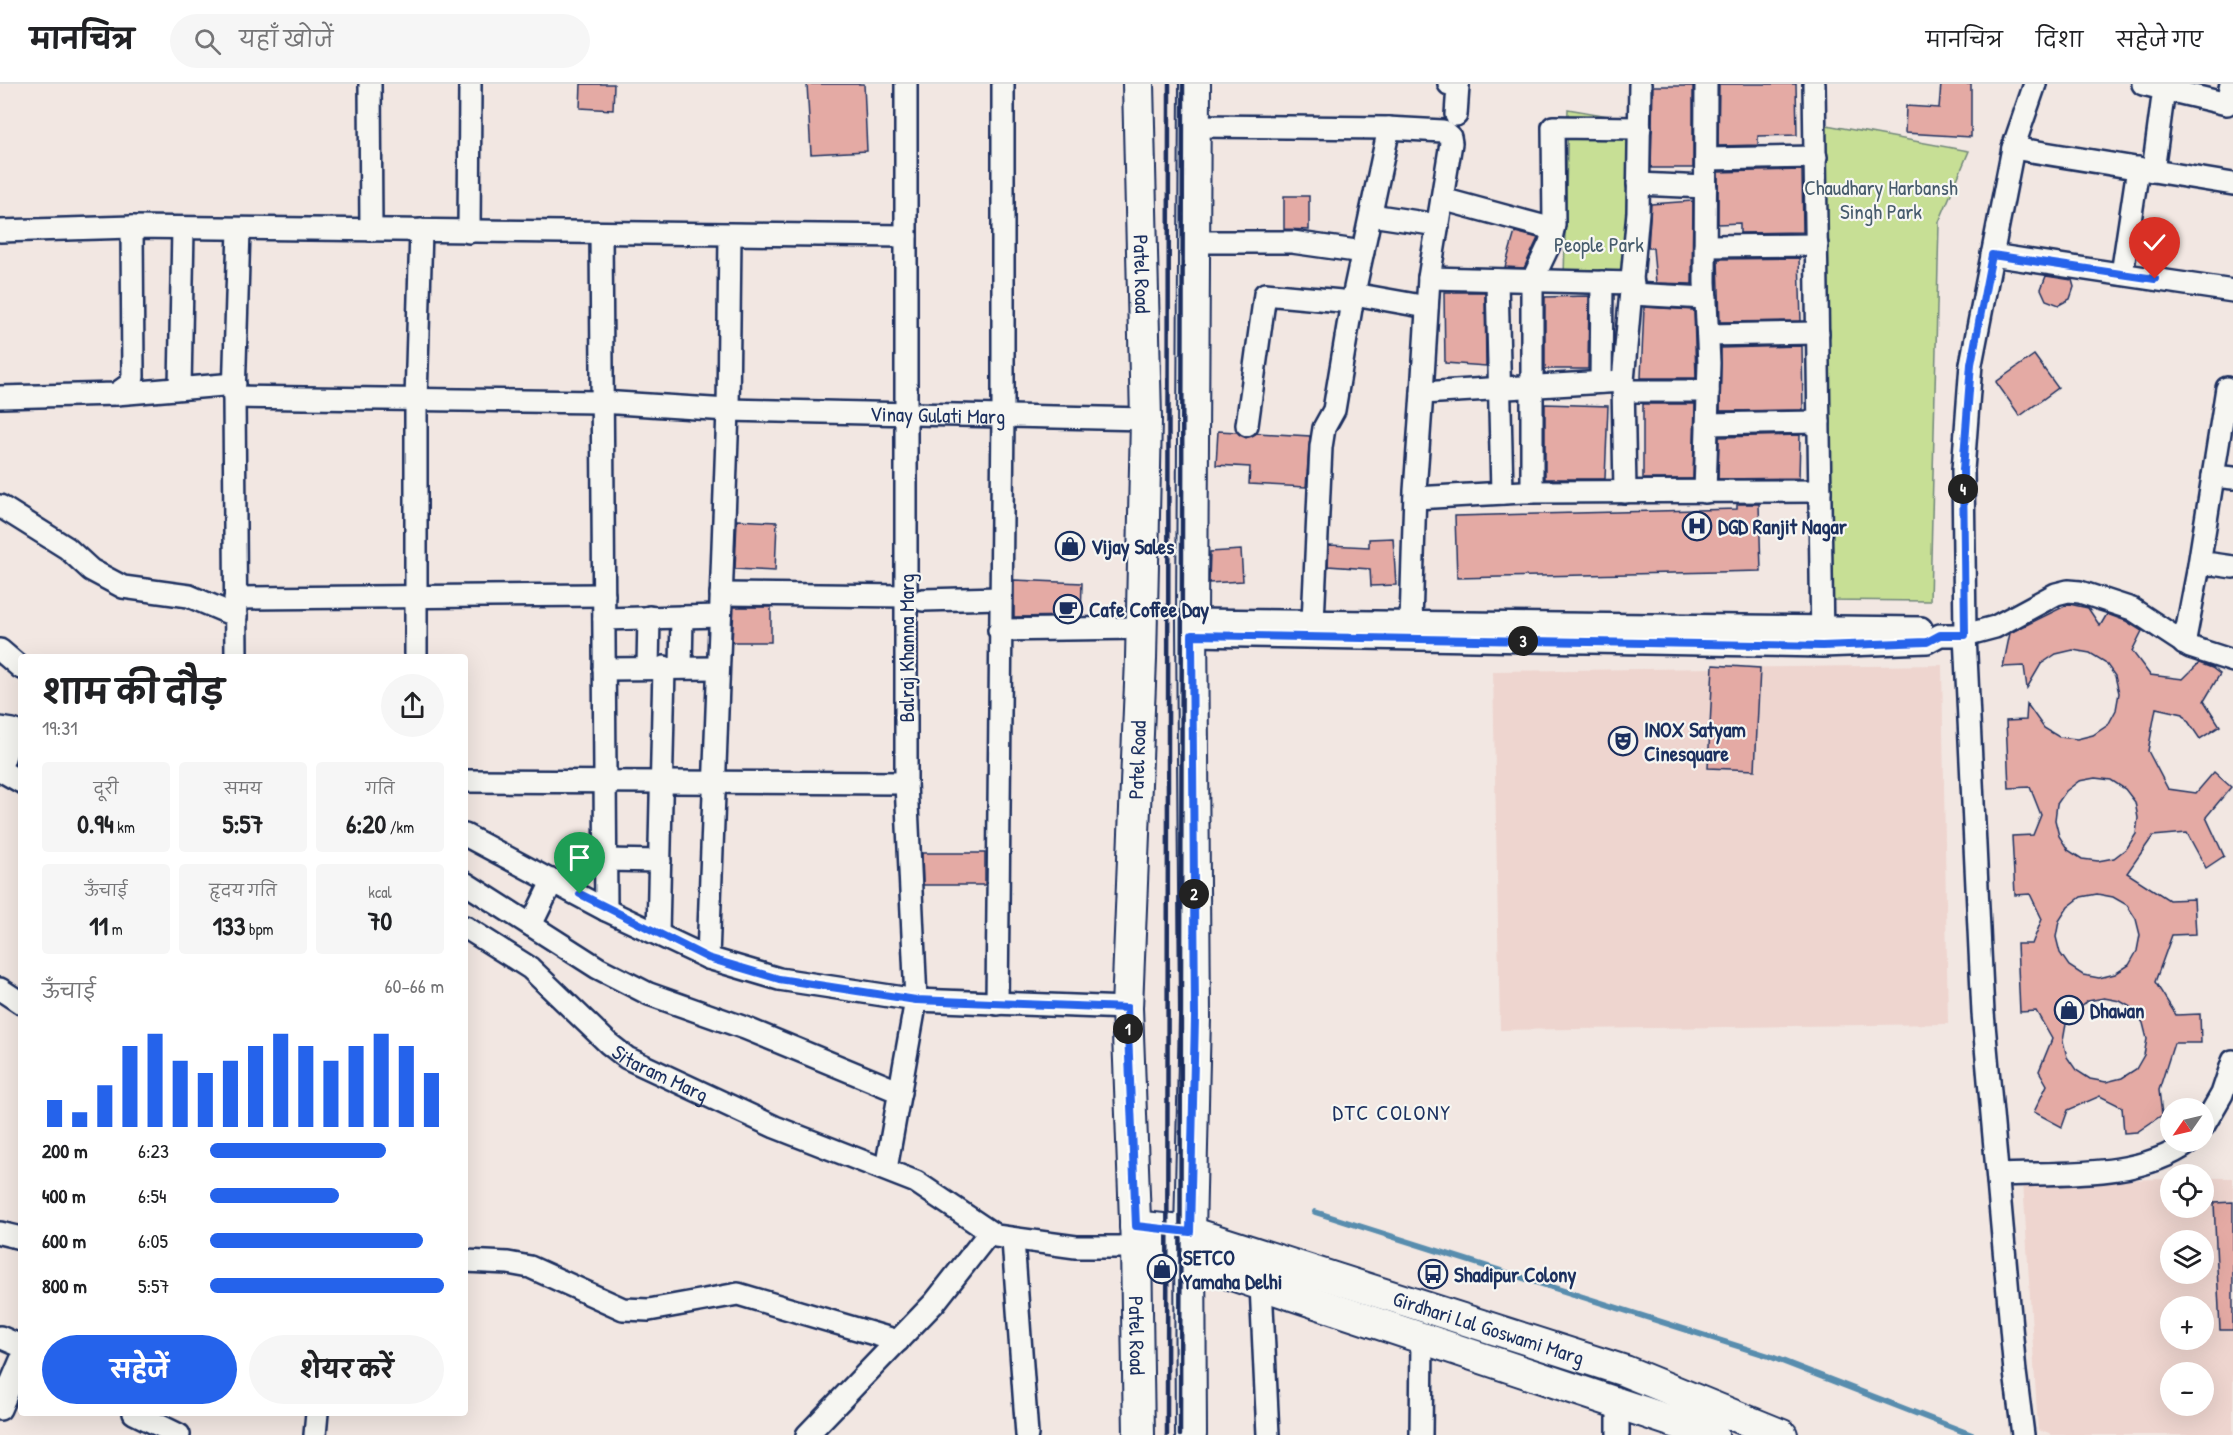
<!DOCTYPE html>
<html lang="hi">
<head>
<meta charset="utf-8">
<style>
	:root { --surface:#fff; --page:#f6f6f6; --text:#202124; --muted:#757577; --line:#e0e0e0; --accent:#2563eb }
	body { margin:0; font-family:"Patrick Hand","Playpen Sans Deva",sans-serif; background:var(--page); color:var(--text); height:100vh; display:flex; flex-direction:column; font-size:22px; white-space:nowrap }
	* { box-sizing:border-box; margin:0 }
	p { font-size:20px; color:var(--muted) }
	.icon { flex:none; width:33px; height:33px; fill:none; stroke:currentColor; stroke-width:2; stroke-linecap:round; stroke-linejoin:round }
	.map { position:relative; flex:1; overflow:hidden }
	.panel { position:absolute; left:18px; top:570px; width:450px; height:762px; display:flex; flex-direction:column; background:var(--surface); border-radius:6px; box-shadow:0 6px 24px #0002 }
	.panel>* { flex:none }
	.needle { width:39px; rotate:236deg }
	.fabs { position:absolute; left:2160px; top:1014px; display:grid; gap:12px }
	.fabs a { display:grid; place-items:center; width:54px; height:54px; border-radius:50%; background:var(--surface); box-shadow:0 6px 24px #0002; font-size:30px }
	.pin { position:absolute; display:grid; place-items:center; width:51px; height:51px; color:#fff; margin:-62px -26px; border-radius:50% 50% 50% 0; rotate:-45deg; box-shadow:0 0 6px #0007 }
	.pin .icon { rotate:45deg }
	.km { position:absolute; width:30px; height:30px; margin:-15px; border-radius:50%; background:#222; color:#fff; font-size:16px; line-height:30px; text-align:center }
	.round { display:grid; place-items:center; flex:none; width:63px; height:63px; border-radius:32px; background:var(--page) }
	.overview { display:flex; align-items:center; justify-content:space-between; height:102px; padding:0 24px }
	h1 { font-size:33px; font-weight:700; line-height:45px }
	.stats { display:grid; grid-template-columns:repeat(3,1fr); gap:9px; height:102px; padding:6px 24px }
	.stats div { display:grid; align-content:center; border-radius:6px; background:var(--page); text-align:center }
	.stats b { font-size:26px; font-weight:700 }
	.stats small { font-size:16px; font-weight:400 }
	.stats p { font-size:16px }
	.chart { height:168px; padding:12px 24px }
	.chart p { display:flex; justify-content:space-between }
	.chart svg { width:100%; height:108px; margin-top:6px; stroke:var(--accent); stroke-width:6 }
	.cta { display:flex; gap:12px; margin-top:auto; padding:12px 24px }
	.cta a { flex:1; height:69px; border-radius:36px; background:var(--accent); color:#fff; font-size:24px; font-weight:700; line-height:69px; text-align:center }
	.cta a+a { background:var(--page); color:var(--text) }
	ul { padding:0 24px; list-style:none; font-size:20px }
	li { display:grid; grid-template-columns:96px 72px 1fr; align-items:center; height:45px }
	li i { height:15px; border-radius:8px; background:var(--accent) }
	header { display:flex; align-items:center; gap:36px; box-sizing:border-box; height:84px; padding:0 30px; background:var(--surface); border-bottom:2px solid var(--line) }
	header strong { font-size:28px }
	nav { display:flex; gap:33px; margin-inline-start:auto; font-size:21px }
	.search { width:420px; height:54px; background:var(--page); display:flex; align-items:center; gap:15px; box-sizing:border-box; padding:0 21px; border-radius:33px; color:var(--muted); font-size:22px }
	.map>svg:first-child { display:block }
</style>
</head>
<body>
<header>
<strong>मानचित्र</strong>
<div class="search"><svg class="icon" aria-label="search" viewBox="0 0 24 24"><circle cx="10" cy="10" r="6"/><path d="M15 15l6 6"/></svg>यहाँ खोजें</div>
<nav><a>मानचित्र</a><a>दिशा</a><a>सहेजे गए</a></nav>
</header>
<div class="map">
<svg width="2233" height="1351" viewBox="0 0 2233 1351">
	<rect width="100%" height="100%" fill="#f2e7e2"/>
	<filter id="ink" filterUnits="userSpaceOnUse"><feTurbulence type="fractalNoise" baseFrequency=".0167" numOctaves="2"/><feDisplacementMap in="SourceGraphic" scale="12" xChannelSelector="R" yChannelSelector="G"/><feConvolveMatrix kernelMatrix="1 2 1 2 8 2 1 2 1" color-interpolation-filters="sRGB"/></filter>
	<g filter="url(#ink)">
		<!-- built -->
		<g fill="#eed5cf" fill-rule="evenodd">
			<path d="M1942,581L1948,940L1500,946L1493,587Z"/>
			<path d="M2204,1094H2233V1351H2052L2038,1346L2023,1097L2170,1095V1124H2204ZM2170,1156H2204V1190H2170ZM2170,1222H2204V1256H2170ZM2170,1288H2204V1322H2170Z"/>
		</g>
		<!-- green -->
		<g fill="#c7df95" stroke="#71877a" stroke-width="1.5">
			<path d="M1568,25L1631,36L1636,195L1564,194Z"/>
			<path d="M1821,40L1969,67L1939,138L1930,517L1827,516Z"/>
		</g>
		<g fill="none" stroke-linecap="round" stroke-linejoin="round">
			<!-- stream -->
			<path stroke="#598dae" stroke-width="6" d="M1315,1128L1769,1272L1972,1351"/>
		</g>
		<!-- building -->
		<g fill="#e4aaa4" stroke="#1b2f5e" stroke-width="1.5" fill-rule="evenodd">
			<path d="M581,0H614L613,26L580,24Z"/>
			<path d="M807,0H864L867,67L811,70Z"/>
			<path d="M1719,0H1796L1797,51L1758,52V61L1718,62Z"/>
			<path d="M1941,0H1971V53L1905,49L1906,22L1939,24Z"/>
			<path d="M1653,2H1693V84H1651Z"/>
			<path d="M1802,86L1803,148L1740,149V139L1718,140V88Z"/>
			<path d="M1284,112H1309V146L1284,145Z"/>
			<path d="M1693,117L1692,200L1656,199L1653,164H1648L1651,120Z"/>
			<path d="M1515,148L1538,154L1524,184L1505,183Z"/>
			<path d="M1799,174L1801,237L1720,238L1718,175Z"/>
			<path d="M2046,192L2072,196L2074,203L2070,215L2059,221L2046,216L2041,205Z"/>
			<path d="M1444,208H1485L1486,282L1445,279Z"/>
			<path d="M1589,212L1588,285H1545V213Z"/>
			<path d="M1644,223L1694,226L1696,294H1641Z"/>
			<path d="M1802,262L1803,326L1720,327L1721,264Z"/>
			<path d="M2034,271L2058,304L2020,332L1996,298Z"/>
			<path d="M1545,320L1608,322L1605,395H1545Z"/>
			<path d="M1643,320H1695L1693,395H1643Z"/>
			<path d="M1218,347L1237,348L1246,354L1257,349L1310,352L1306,403L1249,400L1250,383L1216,381Z"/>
			<path d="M1800,351L1799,394L1718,395L1719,353Z"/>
			<path d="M1737,420H1759L1761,487L1457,494L1455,432L1737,425Z"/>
			<path d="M737,436L777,438L775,487L735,485Z"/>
			<path d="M1393,454L1396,501L1371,502L1370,485L1328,482L1329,461L1369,463V455Z"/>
			<path d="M1241,466L1243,497L1209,499L1210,468Z"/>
			<path d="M1014,496L1082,499L1081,532L1014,533Z"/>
			<path d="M2069,520L2088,524L2100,542L2107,530L2126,537L2142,547L2132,567L2150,591L2183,595L2199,579L2212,584L2220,590L2204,617L2220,642L2200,655L2183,630L2156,624L2148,667L2168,705L2196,709L2214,688L2231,703L2206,733L2224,772L2206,784L2187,749L2153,752L2127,789L2169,816L2194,815L2196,850L2172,851L2155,898L2176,931L2200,930L2201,959H2174L2159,1006L2162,1031L2137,1048L2124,1049L2122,1023L2100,1012L2068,1026L2062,1043L2034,1028L2047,1001L2039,987L2052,955L2036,927L2020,928L2017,860H2032L2042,835L2030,810L2015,811L2012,752L2033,751L2041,731L2030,703L2009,704L2006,637L2026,636L2027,620L2044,644L2059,653L2077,655L2093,651L2108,641L2116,626L2119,609L2115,592L2105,578L2090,569L2073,566L2056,570L2041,580L2027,604L2024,582L2003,583L2010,549ZM2095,694L2111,696L2125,705L2135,718L2138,734L2136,750L2127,764L2114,774L2098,777L2082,775L2068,766L2059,752L2055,736L2057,720L2066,707L2079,697ZM2097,810L2113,813L2127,821L2136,835L2140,851L2137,867L2129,881L2115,890L2099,894L2083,891L2069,882L2060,869L2056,853L2059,837L2068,823L2081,813ZM2104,914L2120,917L2134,925L2143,939L2147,955L2144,971L2136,985L2122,994L2106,998L2090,995L2076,986L2067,973L2063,957L2066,940L2075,927L2088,917Z"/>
			<path d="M734,523H771V558H732Z"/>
			<path d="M1713,581L1760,584L1755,686L1708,684Z"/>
			<path d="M922,769H985V801H923Z"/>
			<path d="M2233,1118V1246H2220L2214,1119Z"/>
		</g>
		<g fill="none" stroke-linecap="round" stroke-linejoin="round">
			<!-- street casing -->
			<g stroke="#1b2f5e" stroke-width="26">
				<g id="street">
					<path d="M370,0L371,146"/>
					<path d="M906,0V699L916,916L1127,924"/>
					<path d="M1449,0L1458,2L1456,31"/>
					<path d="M1814,0L1822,558"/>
					<path d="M2143,0L2227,20L2231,0"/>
					<path d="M1196,42L1387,44L1443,47L1450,53L1451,59L1429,194L1422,309L1623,297"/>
					<path d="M2013,64L2233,100"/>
					<path d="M1706,75L1816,73"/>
					<path d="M2153,87L2164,5"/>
					<path d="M1638,100L1706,103"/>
					<path d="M1442,115L1553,145"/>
					<path d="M1371,131L1438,141"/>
					<path d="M0,147L132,143L906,152"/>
					<path d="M469,148L470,0"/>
					<path d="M601,149L606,826"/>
					<path d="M1194,158H1292L1363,168"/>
					<path d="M1705,162L1817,161"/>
					<path d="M1992,171L2233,207"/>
					<path d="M2122,190L2138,84"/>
					<path d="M1429,194L1633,199"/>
					<path d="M1497,196L1502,409"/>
					<path d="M1354,210L1427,223"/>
					<path d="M1632,210L1706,214"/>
					<path d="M1708,251L1818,249"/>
					<path d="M1601,298L1602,198"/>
					<path d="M180,304L183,144"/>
					<path d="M1624,307H1708"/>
					<path d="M116,310L235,300"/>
					<path d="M0,313L116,310L130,300L133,293L132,143"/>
					<path id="s1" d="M234,313L601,318L728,326L1146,335"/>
					<path d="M1707,340L1819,338"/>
					<path d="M1247,341L1265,210L1352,218"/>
					<path d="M2213,392L2233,394"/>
					<path d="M1532,408V197L1550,159L1554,141L1553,43L1640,44"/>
					<path d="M1625,408L1623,297L1638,128L1640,0"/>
					<path d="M1705,408L1709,279L1705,198L1706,0"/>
					<path d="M1415,414L1523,408L1820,407"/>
					<path d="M0,422L67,464L91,486L123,503L189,512L236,532"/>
					<path d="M2198,487L2227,304"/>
					<path d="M721,510L906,512"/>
					<path d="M235,514L604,511"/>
					<path d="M923,516L1000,514"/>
					<path d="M604,535L720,532"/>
					<path d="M1192,536L1921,544"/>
					<path d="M1313,538L1321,363L1324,344L1334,326L1352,218L1389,44"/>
					<path d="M1411,539L1415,407L1422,309"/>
					<path d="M999,546L1142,544"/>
					<path d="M1192,551L1822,562L1927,558L1940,551H1965L1995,543L2056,510L2068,507L2080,508L2132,525L2190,563L2233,577"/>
					<path d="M2184,560L2198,487L2203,481L2212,480L2233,483"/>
					<path d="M0,566L21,584"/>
					<path d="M236,573L234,313L239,145"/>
					<path d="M416,573V316L421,146"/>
					<path d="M648,583L649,533"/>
					<path d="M681,583L682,533"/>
					<path d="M604,585L718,584"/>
					<path d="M0,644L13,646L0,686L21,698"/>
					<path d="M465,697L906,699"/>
					<path d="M465,751L606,826L708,874L779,895L916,916L886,1085"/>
					<path d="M606,776L660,777"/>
					<path d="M465,799L598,884L649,910L745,944L900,1008"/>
					<path d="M531,841L553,796"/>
					<path id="s2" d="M465,843L530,884L608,959L627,974L775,1043L916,1098L996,1152L1076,1163H1136"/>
					<path d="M658,850L664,583"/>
					<path d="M708,874L728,326L730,151"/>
					<path d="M0,905L21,919"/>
					<path d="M997,920L1003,331V0"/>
					<path d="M2204,1041L2222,1010L2233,977"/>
					<path d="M1998,1091C2059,1088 2138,1096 2190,1058"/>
					<path d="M0,1149L21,1154"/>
					<path d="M1013,1156L1027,1351"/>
					<path d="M465,1177L508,1179L530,1183L623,1225L649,1226L738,1210L898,1257"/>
					<path d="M1261,1201L1268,1351"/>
					<path d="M0,1253L21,1262"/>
					<path d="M0,1325L21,1276"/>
					<path d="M134,1329L179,1351"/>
					<path d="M315,1351L317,1329"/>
					<path d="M807,1351L935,1218L989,1149"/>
					<path d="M1421,1351L1422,1256"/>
					<path d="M1618,1351V1319"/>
					<path d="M2023,1351L2015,1288L1983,929L1965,551L1963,386L1971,280L2013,64L2035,0"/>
				</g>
			</g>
			<!-- secondary casing -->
			<g stroke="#1b2f5e" stroke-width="34">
				<g id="secondary">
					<path id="s3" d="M1138,0L1146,335L1141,575L1127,924L1136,1163L1139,1351"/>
					<path id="s4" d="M1135,1142L1190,1148L1625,1287L1782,1351"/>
					<path d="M1136,1163L1190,1177L1713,1351"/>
					<path d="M1191,1351L1190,1148L1195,933L1192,536L1195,0"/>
				</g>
			</g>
			<!-- street -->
			<use href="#street" stroke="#f6f6f2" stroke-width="21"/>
			<!-- secondary -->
			<use href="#secondary" stroke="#f6f6f2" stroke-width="30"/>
			<!-- rail -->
			<g stroke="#1b2f5e" stroke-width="4.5">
				<path d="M1167,1351L1169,0"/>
				<path d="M1180,1351L1183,0"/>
			</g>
		</g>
	</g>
	<g fill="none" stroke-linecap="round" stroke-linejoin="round" filter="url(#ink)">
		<!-- route casing -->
		<g stroke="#fff" stroke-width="12">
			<path id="route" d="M580,810L708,874L779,895L916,916L1127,924L1136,1142L1190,1148L1195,933L1192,551L1822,562L1927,558L1940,551H1965L1963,386L1971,280L1992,171L2155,195"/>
		</g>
		<!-- route -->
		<use href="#route" stroke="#2563eb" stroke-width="8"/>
	</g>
	<!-- icons -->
	<defs>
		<g id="hospital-ring" transform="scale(1.5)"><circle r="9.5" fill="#f6f6f2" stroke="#1b2f5e" stroke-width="1.5"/><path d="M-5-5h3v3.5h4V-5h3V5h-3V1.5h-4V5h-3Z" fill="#1b2f5e"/></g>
		<g id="shop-ring" transform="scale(1.5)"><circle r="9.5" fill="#f6f6f2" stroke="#1b2f5e" stroke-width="1.5"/><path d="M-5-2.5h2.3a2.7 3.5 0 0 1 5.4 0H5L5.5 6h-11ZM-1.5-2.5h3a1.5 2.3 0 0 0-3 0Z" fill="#1b2f5e"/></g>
		<g id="cafe-ring" transform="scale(1.5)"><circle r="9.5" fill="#f6f6f2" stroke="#1b2f5e" stroke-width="1.5"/><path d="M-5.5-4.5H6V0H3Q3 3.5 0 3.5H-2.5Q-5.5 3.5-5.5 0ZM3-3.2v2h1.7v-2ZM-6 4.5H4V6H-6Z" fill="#1b2f5e"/></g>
		<g id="theatre-ring" transform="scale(1.5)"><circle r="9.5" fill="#f6f6f2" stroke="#1b2f5e" stroke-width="1.5"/><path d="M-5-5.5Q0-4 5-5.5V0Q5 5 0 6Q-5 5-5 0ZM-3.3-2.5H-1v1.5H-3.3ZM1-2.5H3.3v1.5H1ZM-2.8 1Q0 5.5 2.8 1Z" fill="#1b2f5e"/></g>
		<g id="bus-ring" transform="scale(1.5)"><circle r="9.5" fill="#f6f6f2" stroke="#1b2f5e" stroke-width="1.5"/><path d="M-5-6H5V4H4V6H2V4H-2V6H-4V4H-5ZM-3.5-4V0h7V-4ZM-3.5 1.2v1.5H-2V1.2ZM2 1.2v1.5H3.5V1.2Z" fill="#1b2f5e"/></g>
	</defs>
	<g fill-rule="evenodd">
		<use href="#hospital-ring" x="1697" y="442"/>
		<use href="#shop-ring" x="1070" y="462"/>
		<use href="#cafe-ring" x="1068" y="525"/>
		<use href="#theatre-ring" x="1623" y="657"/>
		<use href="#shop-ring" x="2069" y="926"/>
		<use href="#shop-ring" x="1162" y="1185"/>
		<use href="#bus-ring" x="1433" y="1190"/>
	</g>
	<g text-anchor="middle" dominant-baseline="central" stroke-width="4.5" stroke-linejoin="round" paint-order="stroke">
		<!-- park labels -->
		<g font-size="21" fill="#465b6c" stroke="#f6f6f2">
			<text x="1881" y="103">Chaudhary Harbansh<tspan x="1881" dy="24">Singh Park</tspan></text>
			<text x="1599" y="160">People Park</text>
		</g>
		<!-- street labels -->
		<g font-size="21" fill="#1b2f5e" stroke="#f6f6f2">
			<text stroke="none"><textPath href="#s3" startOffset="190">Patel Road</textPath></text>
			<text stroke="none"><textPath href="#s1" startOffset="704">Vinay Gulati Marg</textPath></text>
			<text transform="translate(906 564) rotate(-90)">Balraj Khanna Marg</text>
			<text transform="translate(1137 676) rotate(-88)">Patel Road</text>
			<text stroke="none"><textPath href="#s2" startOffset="246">Sitaram Marg</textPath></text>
			<text stroke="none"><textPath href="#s4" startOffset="369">Girdhari Lal Goswami Marg</textPath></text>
			<text stroke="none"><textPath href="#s3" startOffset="1252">Patel Road</textPath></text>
		</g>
		<!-- poi labels -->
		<g font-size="21" font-weight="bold" fill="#1b2f5e" stroke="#f6f6f2" text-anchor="start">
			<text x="1718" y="442">DGD Ranjit Nagar</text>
			<text x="1091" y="462">Vijay Sales</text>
			<text x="1089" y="525">Cafe Coffee Day</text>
			<text x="1644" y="645">INOX Satyam<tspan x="1644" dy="24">Cinesquare</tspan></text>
			<text x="2090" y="926">Dhawan</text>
			<text x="1183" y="1173">SETCO<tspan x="1183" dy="24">Yamaha Delhi</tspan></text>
			<text x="1454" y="1190">Shadipur Colony</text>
		</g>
		<!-- neighbourhood labels -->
		<g font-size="22" letter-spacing="1.5" fill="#1b2f5e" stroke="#f6f6f2">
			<text x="1392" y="1028">DTC COLONY</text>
		</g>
	</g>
</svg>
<div class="fabs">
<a><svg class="needle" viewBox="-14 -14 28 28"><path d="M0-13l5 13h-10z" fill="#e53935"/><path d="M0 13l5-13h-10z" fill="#757577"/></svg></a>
<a><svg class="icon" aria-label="locate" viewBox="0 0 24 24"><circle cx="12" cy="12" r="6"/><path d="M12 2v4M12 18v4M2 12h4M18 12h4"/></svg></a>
<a><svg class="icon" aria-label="layers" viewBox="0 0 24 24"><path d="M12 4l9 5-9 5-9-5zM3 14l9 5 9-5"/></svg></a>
<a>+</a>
<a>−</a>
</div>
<div class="pin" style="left:580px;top:810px;background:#1e9e55"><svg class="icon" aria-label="arrive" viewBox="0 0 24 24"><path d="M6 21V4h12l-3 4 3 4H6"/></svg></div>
<div class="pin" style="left:2155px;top:195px;background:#d93025"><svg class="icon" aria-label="check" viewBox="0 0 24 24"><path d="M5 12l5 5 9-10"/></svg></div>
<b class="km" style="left:1128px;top:945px">1</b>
<b class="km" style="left:1194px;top:810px">2</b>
<b class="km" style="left:1523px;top:557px">3</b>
<b class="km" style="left:1963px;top:405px">4</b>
<section class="panel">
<div class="overview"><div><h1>शाम की दौड़</h1><p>19:31</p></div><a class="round"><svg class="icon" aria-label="share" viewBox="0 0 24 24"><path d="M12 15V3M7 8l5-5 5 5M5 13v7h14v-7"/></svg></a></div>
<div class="stats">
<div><p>दूरी</p><b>0.94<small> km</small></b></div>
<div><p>समय</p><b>5:57</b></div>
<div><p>गति</p><b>6:20<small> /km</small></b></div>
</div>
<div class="stats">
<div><p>ऊँचाई</p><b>11<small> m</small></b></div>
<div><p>हृदय गति</p><b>133<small> bpm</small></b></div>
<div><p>kcal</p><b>70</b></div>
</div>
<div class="chart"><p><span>ऊँचाई</span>60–66 m</p>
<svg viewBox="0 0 160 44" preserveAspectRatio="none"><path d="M5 44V33M15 44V38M25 44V27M35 44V11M45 44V6M55 44V17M65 44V22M75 44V17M85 44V11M95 44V6M105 44V11M115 44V17M125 44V11M135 44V6M145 44V11M155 44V22"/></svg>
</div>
<ul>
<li><b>200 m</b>6:23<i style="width:75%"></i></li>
<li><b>400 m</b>6:54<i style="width:55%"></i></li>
<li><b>600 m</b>6:05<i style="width:91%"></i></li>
<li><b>800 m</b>5:57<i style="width:100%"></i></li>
</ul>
<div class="cta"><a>सहेजें</a><a>शेयर करें</a></div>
</section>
</div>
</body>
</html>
